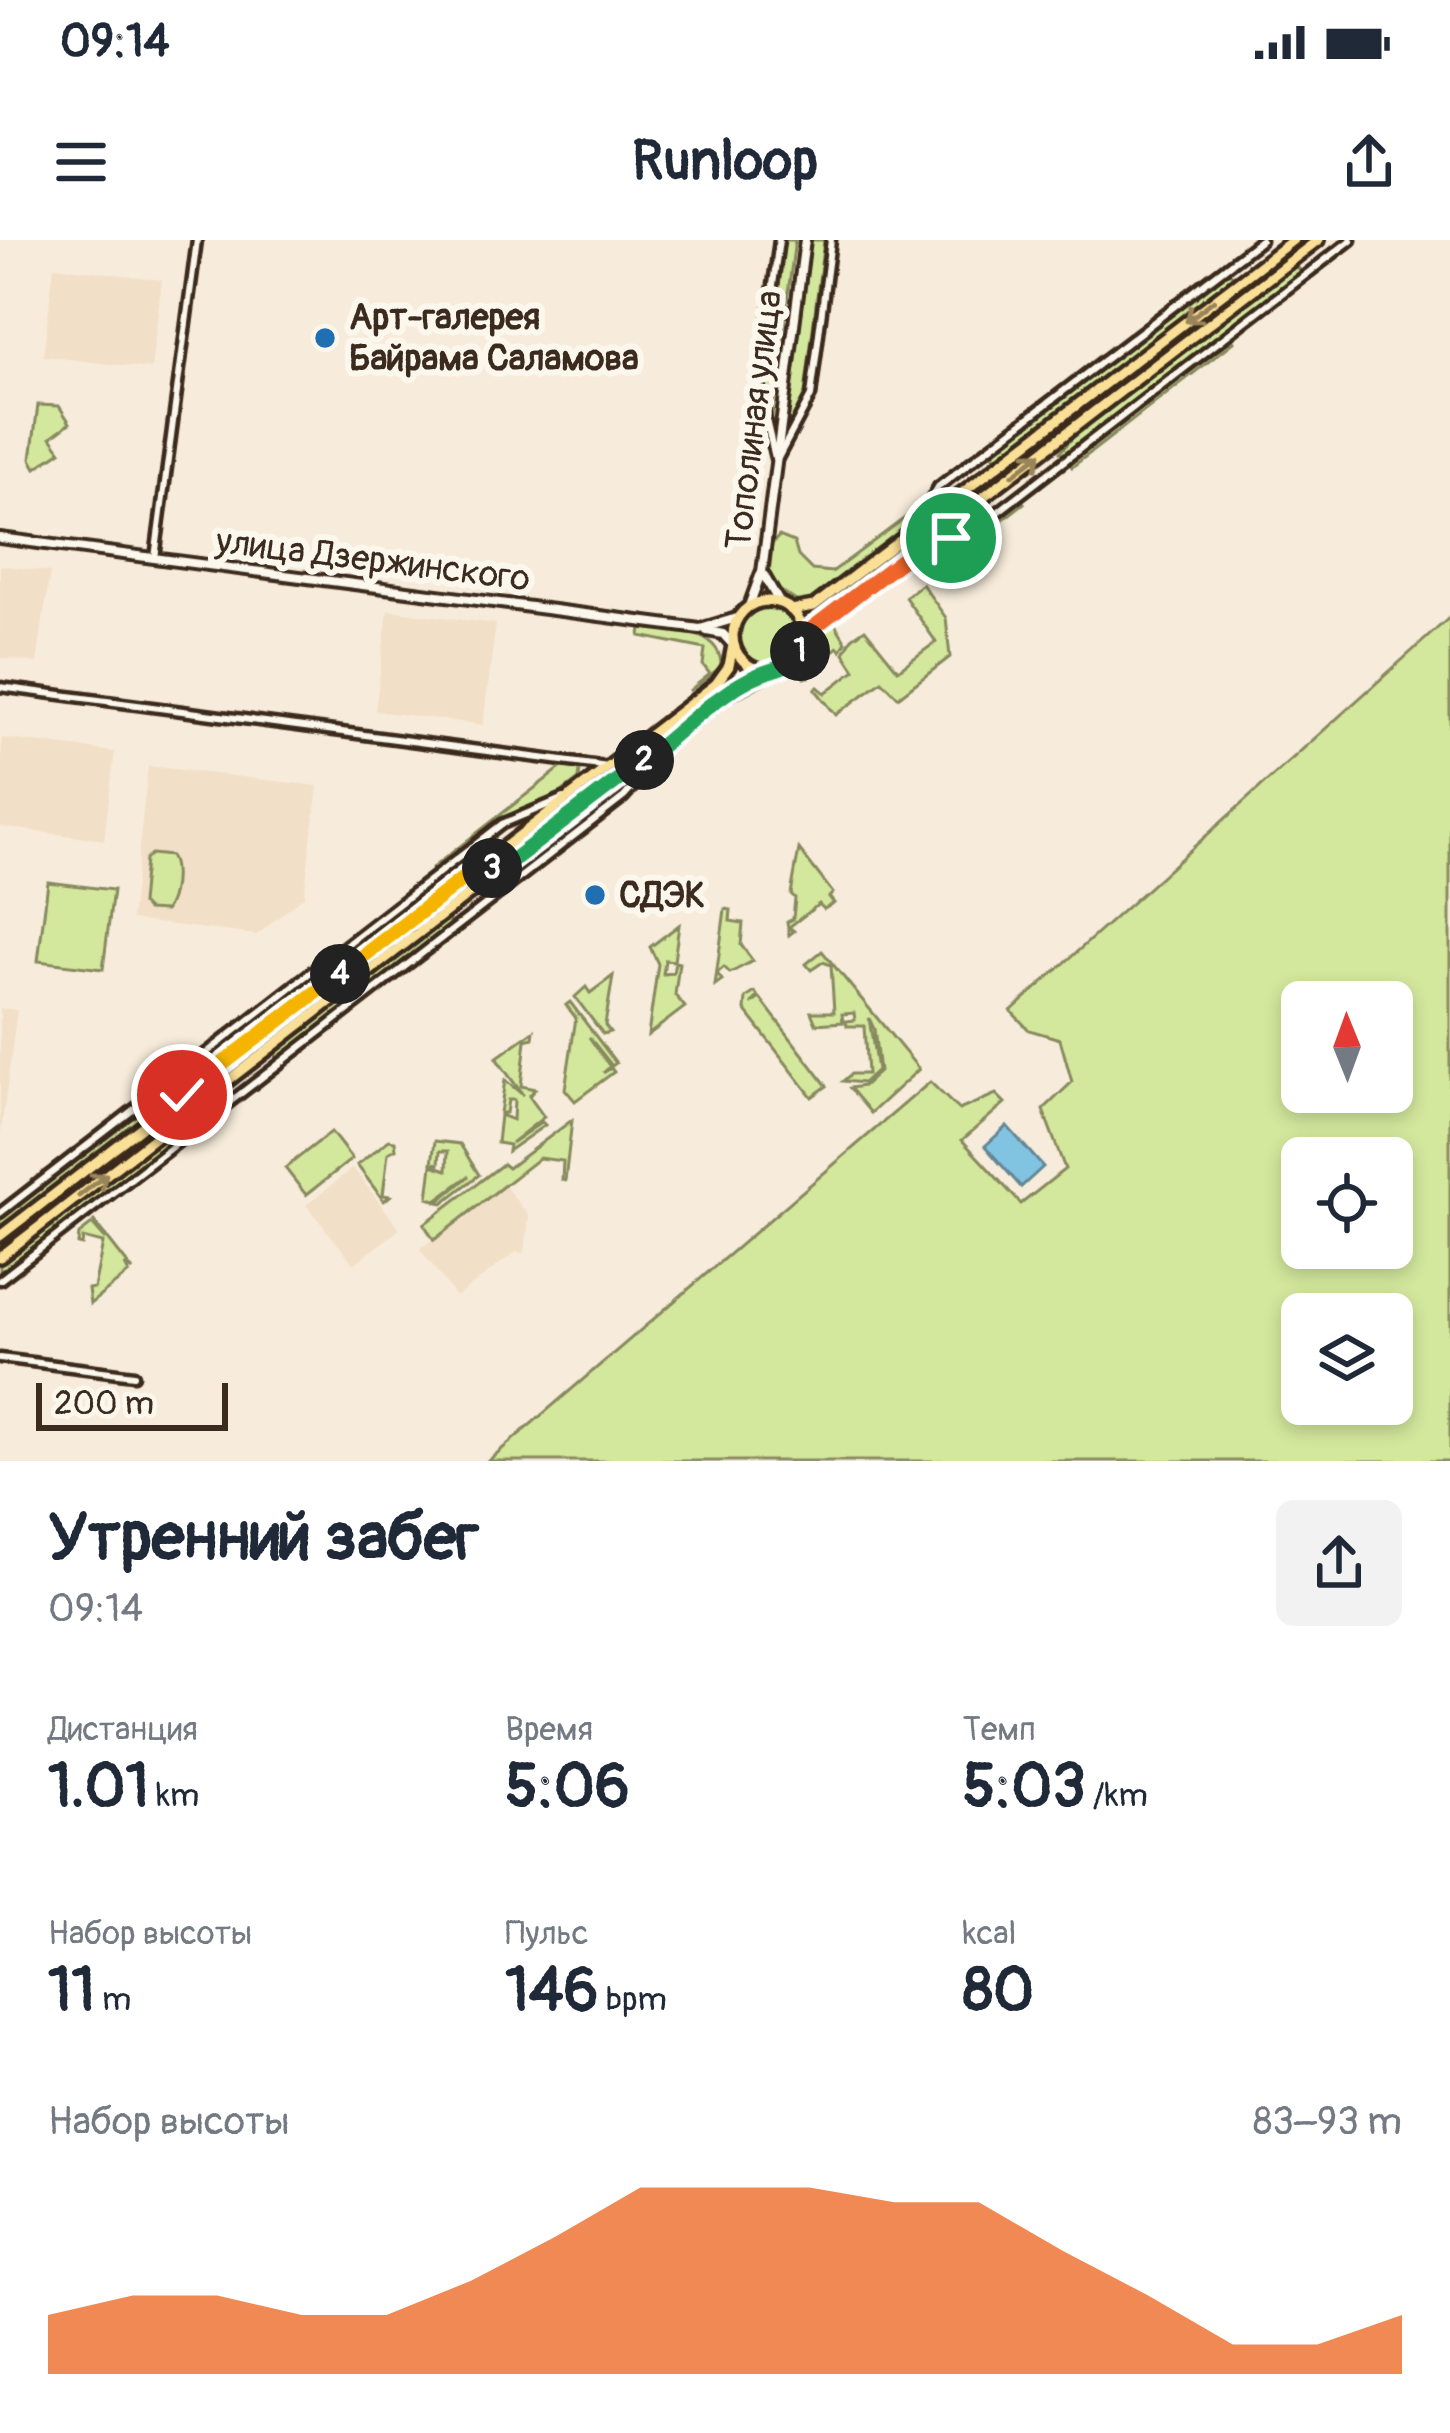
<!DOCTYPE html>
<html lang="ru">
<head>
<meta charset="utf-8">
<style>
	:root { --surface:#fff; --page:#f2f2f3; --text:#1f2937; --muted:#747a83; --accent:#ea580c }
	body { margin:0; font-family:Pangolin,sans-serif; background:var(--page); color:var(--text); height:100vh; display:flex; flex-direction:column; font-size:45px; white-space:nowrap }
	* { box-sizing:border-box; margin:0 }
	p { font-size:39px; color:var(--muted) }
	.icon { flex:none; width:66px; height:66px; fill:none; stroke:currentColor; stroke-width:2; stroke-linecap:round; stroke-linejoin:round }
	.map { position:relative; height:1221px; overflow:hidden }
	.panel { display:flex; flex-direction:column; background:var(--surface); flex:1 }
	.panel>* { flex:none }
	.needle { width:78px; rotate:359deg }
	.buttons { position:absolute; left:1281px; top:741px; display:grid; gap:24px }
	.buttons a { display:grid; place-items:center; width:132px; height:132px; border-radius:18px; background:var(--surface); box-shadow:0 6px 18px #0003; font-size:60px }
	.scale { position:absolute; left:36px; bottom:30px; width:192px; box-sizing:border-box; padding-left:12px; border:6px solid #3b2a1e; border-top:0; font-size:33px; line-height:42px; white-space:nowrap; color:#3b2a1e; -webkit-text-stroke:9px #fbf7ec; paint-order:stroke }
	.pin { position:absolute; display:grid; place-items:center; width:102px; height:102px; color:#fff; margin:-51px; border:6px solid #fff; border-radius:50%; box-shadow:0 3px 12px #0007 }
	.km { position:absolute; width:60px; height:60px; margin:-30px; border-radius:50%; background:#222; color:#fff; font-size:33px; line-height:60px; text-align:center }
	.round { display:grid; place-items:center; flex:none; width:126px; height:126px; border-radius:18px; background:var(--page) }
	.summary { display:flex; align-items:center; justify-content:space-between; height:204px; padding:0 48px }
	h1 { font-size:66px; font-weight:800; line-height:90px }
	.metrics { display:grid; grid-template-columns:repeat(3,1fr); gap:18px; height:204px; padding:12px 48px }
	.metrics div { display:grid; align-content:center }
	.metrics b { font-size:60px; font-weight:800 }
	.metrics small { font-size:33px; font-weight:400 }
	.metrics p { font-size:33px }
	.chart { height:336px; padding:24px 48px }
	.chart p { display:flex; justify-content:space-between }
	.chart svg { width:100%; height:216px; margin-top:12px; fill:var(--accent); opacity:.7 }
	.status { display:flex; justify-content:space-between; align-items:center; height:84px; padding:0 60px; background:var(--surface); direction:ltr }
	.status svg { height:33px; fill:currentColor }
	header { display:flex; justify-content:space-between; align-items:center; height:156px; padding:0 48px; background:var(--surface); font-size:54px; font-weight:800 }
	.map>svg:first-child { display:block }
</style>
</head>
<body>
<div class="status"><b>09:14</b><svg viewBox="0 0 49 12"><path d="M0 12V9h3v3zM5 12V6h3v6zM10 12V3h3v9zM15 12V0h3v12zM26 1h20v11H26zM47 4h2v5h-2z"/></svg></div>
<header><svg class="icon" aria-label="menu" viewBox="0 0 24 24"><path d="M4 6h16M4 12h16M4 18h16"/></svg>Runloop<svg class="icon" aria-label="share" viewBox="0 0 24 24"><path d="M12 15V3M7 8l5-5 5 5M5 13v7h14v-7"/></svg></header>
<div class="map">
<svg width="1450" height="1221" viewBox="0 0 1450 1221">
	<rect width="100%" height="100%" fill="#f7ecdb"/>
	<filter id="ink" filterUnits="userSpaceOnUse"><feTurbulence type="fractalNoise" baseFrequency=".00833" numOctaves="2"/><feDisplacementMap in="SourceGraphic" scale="24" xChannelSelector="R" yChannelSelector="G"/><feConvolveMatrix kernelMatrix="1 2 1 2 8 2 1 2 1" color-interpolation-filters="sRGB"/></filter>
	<g filter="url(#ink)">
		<!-- built -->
		<g fill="#f2dfc7">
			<path d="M54,26L162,40L151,129L43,116Z"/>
			<path d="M0,325L50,332L37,423L0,418Z"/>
			<path d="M388,370L496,384L483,485L375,471Z"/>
			<path d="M2,498L115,512L104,600L0,587Z"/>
			<path d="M148,526L318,546L304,656L257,695L131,680Z"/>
			<path d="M0,768L17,770L0,900Z"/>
			<path d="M353,928L400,989L354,1024L306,965Z"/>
			<path d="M504,945L529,976L525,1013L516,1012L456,1057L420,1009Z"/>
		</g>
		<!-- green -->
		<g fill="#d3e89d" stroke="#87895e" stroke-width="3" fill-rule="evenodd">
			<path d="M781,0H795L770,190L762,151Z"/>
			<path d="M811,0H824L804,162L786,195Z"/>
			<path d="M1296,25L1302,33L1064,217L1060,212L1075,195Z"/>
			<path d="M1228,31L1233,37L1221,50L999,223L992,213Z"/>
			<path d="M1231,98L1234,102L1072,227L1069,222Z"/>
			<path d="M38,165L59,166L70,183L51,197L61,211L36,228L31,219Z"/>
			<path d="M1020,259L1024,263L928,338L919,324L924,312L981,288Z"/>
			<path d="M917,269L920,275L914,287L865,318L854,332L813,363H799L772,345L769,336L772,304L779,296L794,302L798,316L812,330L832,332Z"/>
			<path d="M922,344L946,378L950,417L898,457L882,441L836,475L815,449L818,447L825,453L855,430L844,413L852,398L865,389L898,430L936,402L905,357Z"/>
			<circle cx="768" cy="397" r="29"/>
			<path d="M1450,377V1221H488L930,842L959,870L996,854L1005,863L962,900L1021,964L1065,929L1043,870L1072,842L1060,799L1029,790L1011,771ZM1302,762H1392V852H1302ZM1392,918V1008H1302V918ZM1392,1074V1164H1302V1074Z"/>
			<path d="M832,379L846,402L841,410L838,407L806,431L809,437L804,438L801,430C814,412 813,394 832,379Z"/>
			<path d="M641,388C669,392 722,387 721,427L689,451L710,434L703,425L705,409L640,396Z"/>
			<path d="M567,523L580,530L579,539L554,558L500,580L434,631L432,628Z"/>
			<path d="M799,609L833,653L829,657L834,663L824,669L819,664L789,687L794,691L789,695L787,682L793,679L795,658L791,654Z"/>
			<path d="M151,614L170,616C178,629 174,659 165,671L147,670L141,664L145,620Z"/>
			<path d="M48,642L113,650L103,729L38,721Z"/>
			<path d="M437,663L441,667L206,848L203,844Z"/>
			<path d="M725,669L731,670L730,681L743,683L741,705L753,721L730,733L724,727L717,733L722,740L715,745Z"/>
			<path d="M388,676L393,682L196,835L191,829Z"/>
			<path d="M446,678L451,684L278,818L273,812Z"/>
			<path d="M679,685L674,721L665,720L663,734L673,733L675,722L679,723L675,755L685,767L648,795L658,724L650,707Z"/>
			<path d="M822,711L919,829L871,873L850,848L863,846L879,832L874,789L869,778L877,830L863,843L843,841L851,834H867L864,786H847L846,781L855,780L854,773L842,774L843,782L816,784L811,772H834L831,725L823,722L811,730L806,724Z"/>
			<path d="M613,736L605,785L610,792L603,794L575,757L586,747L590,753Z"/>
			<path d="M755,752L758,757L751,764L760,758L827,846L812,857L745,770L746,758Z"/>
			<path d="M570,762L616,823L612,826L589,797L610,827L603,833L611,828L614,832L575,861L565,849L576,778L566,765Z"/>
			<path d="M534,791L533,798L526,800L521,846L535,849L529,856L544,877L511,903L542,882L545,885L508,911L509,905L497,903L500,875L513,880L514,860H508L506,873H500L505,840L523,855L496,818Z"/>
			<path d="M199,848L202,851L0,1007V1002Z"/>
			<path d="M152,859L157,865L0,986V976Z"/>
			<path d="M210,861L207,872L0,1033V1023Z"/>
			<path d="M572,880L565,941L562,940L563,921L539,918L434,1000L424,984L503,924L508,928Z"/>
			<path d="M331,892L352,919L306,955L285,928Z"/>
			<path d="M389,900L395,901L396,909L388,913L383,955L390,956L384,961L357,925Z"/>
			<path d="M435,901L460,904L479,935L443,963L438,962L469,936L436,960L428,958L432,925L447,930L448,911H440L439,924L432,923Z"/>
			<path d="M93,980L133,1031L125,1025L129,1033L90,1064L88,1049L94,1048L103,1003L83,998L82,1005L78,1004L79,994L92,984L106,1000Z"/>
		</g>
		<!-- water -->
		<path fill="#81c4e2" stroke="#658694" stroke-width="3" d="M1007,886L1043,927L1021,947L985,906Z"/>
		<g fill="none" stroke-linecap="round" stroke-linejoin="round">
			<!-- street casing -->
			<g stroke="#3b2a1e" stroke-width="15">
				<g id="street">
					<path d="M775,218L759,150L779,0"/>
					<path d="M778,218L811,156L831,0"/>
					<path d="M916,287L938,247L1261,0"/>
					<path d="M924,307L986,281L1351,0"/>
					<path d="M155,318L197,0"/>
					<path d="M0,447L608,527"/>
					<path d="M0,973L502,584L564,558"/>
					<path d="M0,1040L624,557L642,537L648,517"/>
					<path d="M0,1118L134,1135"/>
				</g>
			</g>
			<!-- secondary casing -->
			<g stroke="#3b2a1e" stroke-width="16">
				<g id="secondary">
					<path d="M0,298L700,389L737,378"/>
					<path d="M779,362L762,332L805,0"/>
					<path d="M749,366L761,333"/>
					<path d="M707,391L723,394L733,405"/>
				</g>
			</g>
			<!-- primary casing -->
			<g stroke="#3b2a1e" stroke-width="18">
				<g id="primary">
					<circle cx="768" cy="396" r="35"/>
					<path d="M791,370L814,366L1293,0"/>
					<path d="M804,399L815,386L1318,0"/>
					<path d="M0,996L716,444L729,426L733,405"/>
					<path d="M0,1017L725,456L771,431"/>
				</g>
			</g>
			<!-- street -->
			<use href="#street" stroke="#fbf7ec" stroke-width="6"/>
			<!-- secondary -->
			<use href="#secondary" stroke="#fbf7ec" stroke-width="8"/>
			<!-- primary -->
			<use href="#primary" stroke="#fadf96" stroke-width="9"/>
		</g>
		<!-- one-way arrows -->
		<defs><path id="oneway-shaft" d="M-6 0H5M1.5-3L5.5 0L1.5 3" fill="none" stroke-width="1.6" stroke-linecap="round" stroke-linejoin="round" transform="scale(3)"/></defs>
		<g stroke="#9a845a">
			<use href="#oneway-shaft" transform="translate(1200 71) rotate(142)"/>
			<use href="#oneway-shaft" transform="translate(1027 224) rotate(-38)"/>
			<use href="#oneway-shaft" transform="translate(93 945) rotate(-38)"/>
		</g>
	</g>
	<g fill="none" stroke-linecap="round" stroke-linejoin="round" filter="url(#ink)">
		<!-- split-1 casing -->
		<g stroke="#fff" stroke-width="24">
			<path id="split-1" d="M800,411L809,391L915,310L951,298"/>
		</g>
		<!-- split-2 casing -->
		<g stroke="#fff" stroke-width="24">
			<path id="split-2" d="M644,520C677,494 722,449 761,434C779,427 789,428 800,411"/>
		</g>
		<!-- split-3 casing -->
		<g stroke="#fff" stroke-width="24">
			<path id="split-3" d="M492,628L496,633L644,520"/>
		</g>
		<!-- split-4 casing -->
		<g stroke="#fff" stroke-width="24">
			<path id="split-4" d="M340,734L486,621L492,628"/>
		</g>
		<!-- split-5 casing -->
		<g stroke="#fff" stroke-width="24">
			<path id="split-5" d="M182,855L340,734"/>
		</g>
		<!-- split-1 -->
		<use href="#split-1" stroke="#f0652b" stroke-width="15"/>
		<!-- split-2 -->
		<use href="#split-2" stroke="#22a559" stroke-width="15"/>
		<!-- split-3 -->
		<use href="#split-3" stroke="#22a559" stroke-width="15"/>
		<!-- split-4 -->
		<use href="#split-4" stroke="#f5b400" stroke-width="15"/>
		<!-- split-5 -->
		<use href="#split-5" stroke="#f5b400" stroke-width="15"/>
	</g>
	<!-- markers -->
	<g fill="#1f6fb2" stroke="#fbf7ec" stroke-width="4.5">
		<circle cx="325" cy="98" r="12"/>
		<circle cx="595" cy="655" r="12"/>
	</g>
	<g text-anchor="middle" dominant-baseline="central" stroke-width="12" stroke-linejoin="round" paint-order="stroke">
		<!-- poi labels -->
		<g font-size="36" font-weight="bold" fill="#3b2a1e" stroke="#fbf7ec" text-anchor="start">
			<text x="349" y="77">Арт-галерея<tspan x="349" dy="41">Байрама Саламова</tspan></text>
			<text x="619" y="655">СДЭК</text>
		</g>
		<!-- street labels -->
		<g font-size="36" fill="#3b2a1e" stroke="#fbf7ec">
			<text transform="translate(754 180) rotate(-83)">Тополиная улица</text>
			<text transform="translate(373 320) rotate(7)">улица Дзержинского</text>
		</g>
	</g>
</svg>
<div class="buttons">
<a><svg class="needle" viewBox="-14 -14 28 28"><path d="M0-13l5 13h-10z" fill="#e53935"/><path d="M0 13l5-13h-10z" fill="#747a83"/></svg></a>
<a><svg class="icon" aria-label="locate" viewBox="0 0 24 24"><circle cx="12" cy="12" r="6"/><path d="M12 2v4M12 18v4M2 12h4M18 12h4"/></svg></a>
<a><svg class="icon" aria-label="layers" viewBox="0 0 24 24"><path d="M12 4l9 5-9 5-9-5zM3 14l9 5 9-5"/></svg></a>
</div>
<div class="scale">200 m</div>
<div class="pin" style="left:951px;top:298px;background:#1e9e55"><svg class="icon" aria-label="arrive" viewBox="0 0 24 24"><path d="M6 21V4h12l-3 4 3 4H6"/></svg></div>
<div class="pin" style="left:182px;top:855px;background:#d93025"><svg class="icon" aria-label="check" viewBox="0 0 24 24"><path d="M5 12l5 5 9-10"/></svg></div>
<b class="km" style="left:800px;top:411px">1</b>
<b class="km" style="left:644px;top:520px">2</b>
<b class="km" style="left:492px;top:628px">3</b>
<b class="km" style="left:340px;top:734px">4</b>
</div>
<section class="panel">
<div class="summary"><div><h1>Утренний забег</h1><p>09:14</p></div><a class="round"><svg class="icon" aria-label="share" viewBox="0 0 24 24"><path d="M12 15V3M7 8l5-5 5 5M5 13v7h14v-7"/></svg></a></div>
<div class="metrics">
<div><p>Дистанция</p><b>1.01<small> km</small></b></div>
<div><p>Время</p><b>5:06</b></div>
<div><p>Темп</p><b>5:03<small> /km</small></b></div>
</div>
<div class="metrics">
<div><p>Набор высоты</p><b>11<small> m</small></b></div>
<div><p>Пульс</p><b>146<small> bpm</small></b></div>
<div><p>kcal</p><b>80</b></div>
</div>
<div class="chart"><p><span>Набор высоты</span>83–93 m</p>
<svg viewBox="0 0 160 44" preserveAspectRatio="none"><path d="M0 44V32L10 28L20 28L30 32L40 32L50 25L60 16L70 6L80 6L90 6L100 9L110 9L120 19L130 28L140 38L150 38L160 32V44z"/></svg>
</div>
</section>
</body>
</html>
